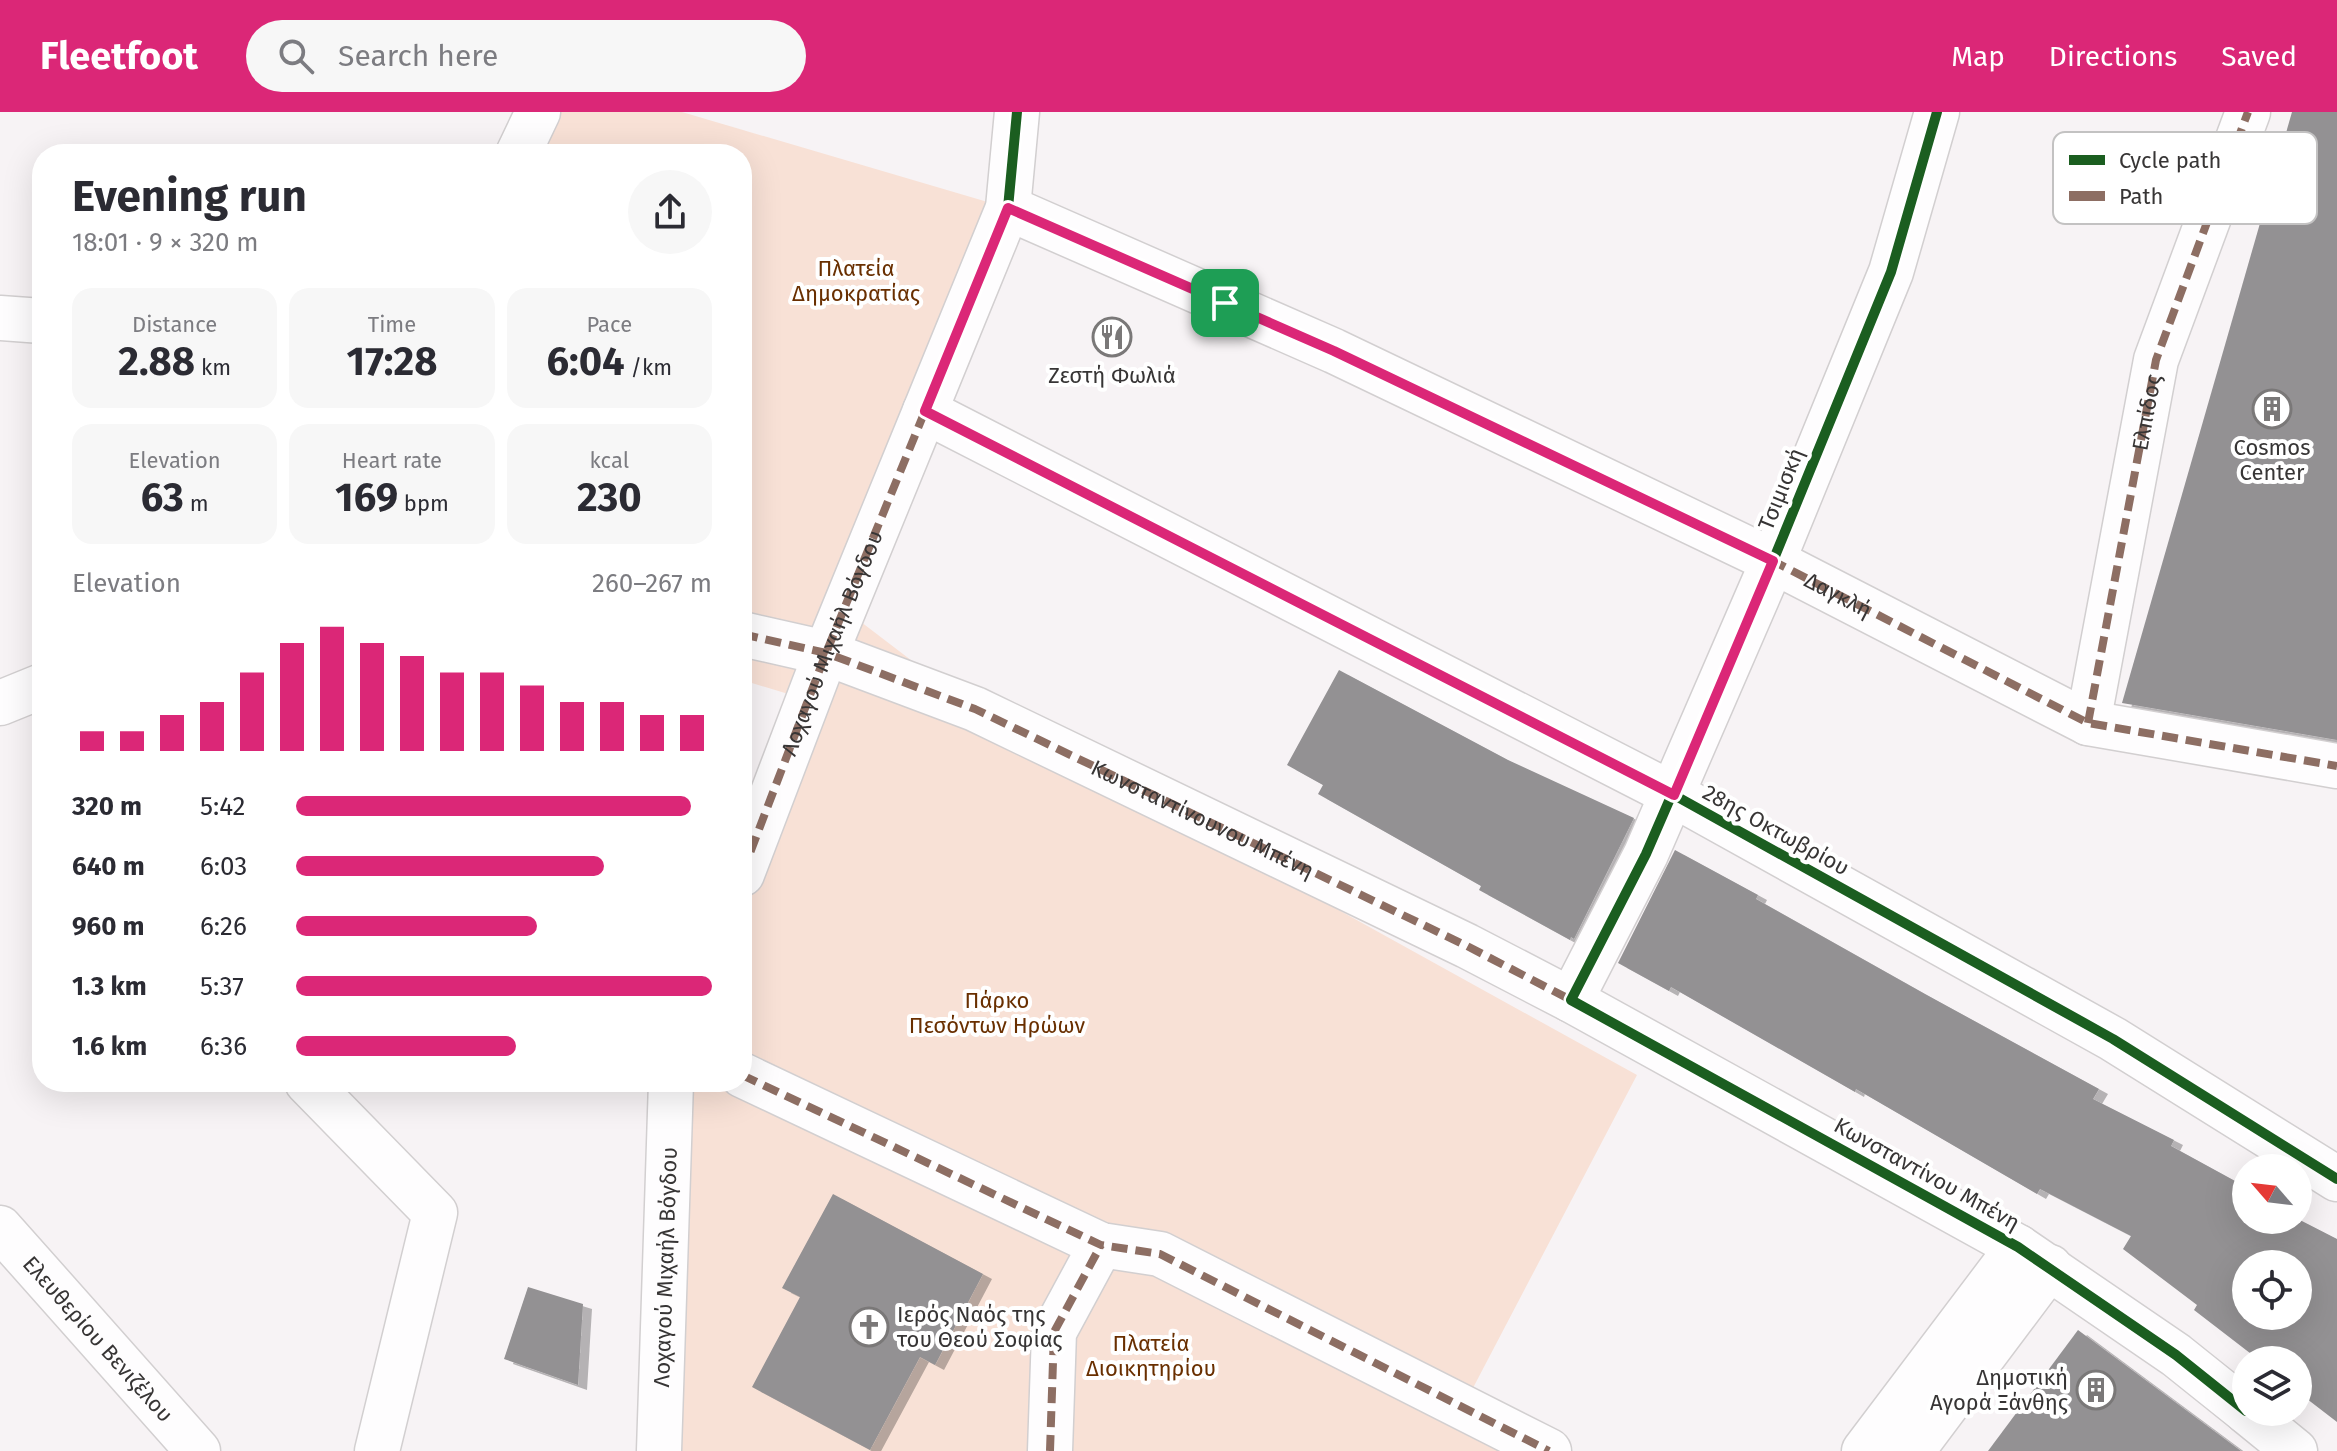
<!DOCTYPE html>
<html lang="en">
<head>
<meta charset="utf-8">
<style>
	:root { --surface:#fff; --page:#f7f7f7; --text:#2b2b33; --muted:#7c7c81; --accent:#db2777 }
	body { margin:0; font-family:"Fira Sans",sans-serif; background:var(--page); color:var(--text); height:100vh; display:flex; flex-direction:column; font-size:30px; white-space:nowrap }
	* { box-sizing:border-box; margin:0 }
	p { font-size:26px; color:var(--muted) }
	.icon { flex:none; width:44px; height:44px; fill:none; stroke:currentColor; stroke-width:2; stroke-linecap:round; stroke-linejoin:round }
	.map { position:relative; flex:1; overflow:hidden }
	.details { position:absolute; left:32px; top:32px; width:720px; height:948px; display:flex; flex-direction:column; background:var(--surface); border-radius:32px; box-shadow:0 8px 32px #0002 }
	.details>* { flex:none }
	.needle { width:52px; rotate:298deg }
	.controls { position:absolute; left:2232px; top:1042px; display:grid; gap:16px }
	.controls a { display:grid; place-items:center; width:80px; height:80px; border-radius:50%; background:var(--surface); box-shadow:0 8px 32px #0002; font-size:40px }
	.pin { position:absolute; display:grid; place-items:center; width:68px; height:68px; color:#fff; margin:-34px; border-radius:16px; box-shadow:0 4px 12px #0006 }
	.round { display:grid; place-items:center; flex:none; width:84px; height:84px; border-radius:42px; background:var(--page) }
	.head { display:flex; align-items:center; justify-content:space-between; height:136px; padding:0 40px }
	h1 { font-size:44px; font-weight:700; line-height:60px }
	.stats { display:grid; grid-template-columns:repeat(3,1fr); gap:12px; height:136px; padding:8px 40px }
	.stats div { display:grid; align-content:center; border-radius:20px; background:var(--page); text-align:center }
	.stats b { font-size:40px; font-weight:700 }
	.stats small { font-size:22px; font-weight:400 }
	.stats p { font-size:22px }
	.chart { height:224px; padding:16px 40px }
	.chart p { display:flex; justify-content:space-between }
	.chart svg { width:100%; height:144px; margin-top:8px; stroke:var(--accent); stroke-width:6 }
	ul { padding:0 40px; list-style:none; font-size:26px }
	li { display:grid; grid-template-columns:128px 96px 1fr; align-items:center; height:60px }
	li i { height:20px; border-radius:10px; background:var(--accent) }
	header { display:flex; align-items:center; gap:48px; box-sizing:border-box; height:112px; padding:0 40px; background:var(--accent); color:#fff }
	header strong { font-size:38px }
	nav { display:flex; gap:44px; margin-inline-start:auto; font-size:28px }
	.search { width:560px; height:72px; background:var(--page); display:flex; align-items:center; gap:20px; box-sizing:border-box; padding:0 28px; border-radius:44px; color:var(--muted); font-size:30px }
	.map>svg:first-child { display:block }
</style>
</head>
<body>
<header>
<strong>Fleetfoot</strong>
<div class="search"><svg class="icon" aria-label="search" viewBox="0 0 24 24"><circle cx="10" cy="10" r="6"/><path d="M15 15l6 6"/></svg>Search here</div>
<nav><a>Map</a><a>Directions</a><a>Saved</a></nav>
</header>
<div class="map">
<svg width="2337" height="1339" viewBox="0 0 2337 1339">
	<defs>
		<filter id="shadow"><feDropShadow dx="9" dy="5" stdDeviation="0" flood-color="#0004"/></filter>
	</defs>
	<rect width="100%" height="100%" fill="#f7f3f5"/>
	<!-- green -->
	<path fill="#f8e1d6" d="M538,0H682L1008,96L844,497L975,597L1637,963L1463,1295L1546,1339H659L676,970H742V763L808,588L742,568V42H516Z"/>
	<!-- building -->
	<g fill="#939193" fill-rule="evenodd" filter="url(#shadow)">
		<path d="M2292,0H2337V628L2122,591Z"/>
		<path d="M1339,558L1508,648L1634,706L1574,827L1571,825L1570,828L1479,778L1481,774L1318,682L1323,673L1287,653Z"/>
		<path d="M1675,738L1758,783L1756,787L1925,882L2099,977L2093,987L2174,1028L2171,1034L2246,1075V1108L2298,1107L2337,1127V1310L2298,1280V1248H2259L2194,1198L2197,1193L2123,1137L2131,1124L2040,1077L2037,1082L1856,977L1855,980L1671,875L1669,879L1618,851ZM2246,1152H2298V1204H2246Z"/>
		<path d="M833,1082L983,1162L935,1253L920,1245L870,1338L752,1275L800,1185L782,1176Z"/>
		<path d="M528,1175L583,1192L578,1273L504,1247Z"/>
		<path d="M2078,1218L2241,1339H1988Z"/>
	</g>
	<g fill="none" stroke-linecap="round" stroke-linejoin="round">
		<!-- street casing -->
		<g stroke="#d2cfd0" stroke-width="47">
			<g id="street">
				<path d="M1008,96L1334,239L1773,449L2088,611L2337,654"/>
				<path id="s1" d="M742,522L826,541L975,597L1467,834L1571,888"/>
				<path d="M0,591L42,574"/>
				<path d="M2088,611L2156,248L2248,0"/>
				<path id="s2" d="M742,762L826,541L925,299"/>
				<path d="M742,963L1101,1133L1160,1142L1549,1339"/>
				<path d="M307,970L435,1101L377,1339"/>
				<path id="s3" d="M659,1339L671,970"/>
				<path d="M1050,1339L1054,1220L1101,1133"/>
			</g>
		</g>
		<!-- secondary casing -->
		<g stroke="#d2cfd0" stroke-width="47">
			<g id="secondary">
				<path d="M1017,0L1008,96L925,299L1674,683L2113,927L2337,1067"/>
				<path d="M1937,0L1891,160L1773,449L1646,742L1571,888L2018,1135L2176,1243L2246,1299"/>
				<path d="M518,42L538,0"/>
				<path d="M0,206L42,209"/>
				<path id="s4" d="M0,1116L198,1339"/>
				<path d="M2247,1300L2295,1339"/>
				<path d="M1864,1339L2018,1135"/>
				<path d="M1912,1339L2050,1155"/>
			</g>
		</g>
		<!-- street -->
		<use href="#street" stroke="#fefdfe" stroke-width="44"/>
		<!-- secondary -->
		<use href="#secondary" stroke="#fefdfe" stroke-width="44"/>
		<!-- quiet -->
		<g stroke="#8d6e63" stroke-width="8" stroke-dasharray="16 8" stroke-linecap="butt">
			<path id="s5" d="M1008,96L1334,239L1773,449L2088,611L2337,654"/>
			<path d="M742,522L826,541L975,597L1467,834L1571,888"/>
			<path id="s6" d="M2088,611L2156,248L2248,0"/>
			<path d="M742,762L826,541L925,299"/>
			<path d="M742,963L1101,1133L1160,1142L1549,1339"/>
			<path d="M1050,1339L1054,1220L1101,1133"/>
		</g>
		<!-- cycleway casing -->
		<g stroke="#fff" stroke-width="15">
			<g id="cycleway">
				<path d="M1017,0L1008,96L925,299L1674,683L2113,927L2337,1067"/>
				<path d="M1937,0L1891,160L1773,449L1646,742L1571,888L2018,1135L2176,1243L2246,1299"/>
			</g>
		</g>
		<!-- cycleway -->
		<use href="#cycleway" stroke="#1b5e20" stroke-width="10"/>
	</g>
	<g fill="none" stroke-linecap="round" stroke-linejoin="round">
		<!-- route casing -->
		<g stroke="#fff" stroke-width="16">
			<path id="route" d="M1008,96L1334,239L1773,449L1674,683L925,299Z"/>
		</g>
		<!-- route -->
		<use href="#route" stroke="#db2777" stroke-width="10"/>
	</g>
	<!-- icons -->
	<defs>
		<g id="restaurant-ring" transform="scale(2)"><circle r="9.5" fill="#fff" stroke="#7a7878" stroke-width="1.5"/><path d="M-5-6h1v4h1v-4h1v4h1v-4h1v5L-1.5 .5V6h-2V.5L-5-1ZM5-6V6H3V1.5H1.5Q1.5-4 5-6Z" fill="#7a7878"/></g>
		<g id="building-ring" transform="scale(2)"><circle r="9.5" fill="#fff" stroke="#7a7878" stroke-width="1.5"/><path d="M-4-6H4V6H1V3H-1V6H-4ZM-2.5-4.3h1.7v1.8h-1.7ZM.8-4.3h1.7v1.8H.8ZM-2.5-1h1.7V.8h-1.7ZM.8-1h1.7V.8H.8Z" fill="#7a7878"/></g>
		<g id="church-ring" transform="scale(2)"><circle r="9.5" fill="#fff" stroke="#7a7878" stroke-width="1.5"/><path d="M-1.2-6h2.4v3.5h3.3v2.4h-3.3V6h-2.4V-.1h-3.3v-2.4h3.3Z" fill="#7a7878"/></g>
	</defs>
	<g fill-rule="evenodd">
		<use href="#restaurant-ring" x="1112" y="225"/>
		<use href="#building-ring" x="2272" y="297"/>
		<use href="#church-ring" x="869" y="1215"/>
		<use href="#building-ring" x="2096" y="1278"/>
	</g>
	<g text-anchor="middle" dominant-baseline="central" stroke-width="8" stroke-linejoin="round" paint-order="stroke">
		<!-- park labels -->
		<g font-size="22" fill="#692f00" stroke="#fff">
			<text x="856" y="156">Πλατεία<tspan x="856" dy="25">Δημοκρατίας</tspan></text>
			<text x="997" y="888">Πάρκο<tspan x="997" dy="25">Πεσόντων Ηρώων</tspan></text>
			<text x="1151" y="1231">Πλατεία<tspan x="1151" dy="25">Διοικητηρίου</tspan></text>
		</g>
		<!-- poi labels -->
		<g font-size="22" fill="#373535" stroke="#fff">
			<text x="1112" y="263">Ζεστή Φωλιά</text>
			<text x="2272" y="335">Cosmos<tspan x="2272" dy="25">Center</tspan></text>
			<text x="897" y="1202" text-anchor="start">Ιερός Ναός της<tspan x="897" dy="25">του Θεού Σοφίας</tspan></text>
			<text x="2068" y="1265" text-anchor="end">Δημοτική<tspan x="2068" dy="25">Αγορά Ξάνθης</tspan></text>
		</g>
		<!-- street labels -->
		<g font-size="22" fill="#373535" stroke="#fff">
			<text stroke="none"><textPath href="#s6" startOffset="316">Ελπίδος</textPath></text>
			<text transform="translate(1781 377) rotate(-68)">Τσιμισκή</text>
			<text stroke="none"><textPath href="#s5" startOffset="916">Δαγκλή</textPath></text>
			<text stroke="none"><textPath href="#s2" startOffset="248">Λοχαγού Μιχαήλ Βόγδου</textPath></text>
			<text stroke="none"><textPath href="#s1" startOffset="498">Κωνσταντίνουνου Μπένη</textPath></text>
			<text transform="translate(1776 718) rotate(29)">28ης Οκτωβρίου</text>
			<text transform="translate(1927 1062) rotate(29)">Κωνσταντίνου Μπένη</text>
			<text stroke="none"><textPath href="#s3" startOffset="184">Λοχαγού Μιχαήλ Βόγδου</textPath></text>
			<text stroke="none"><textPath href="#s4" startOffset="148">Ελευθερίου Βενιζέλου</textPath></text>
		</g>
	</g>
	<!-- legend -->
	<rect x="2053" y="20" width="264" height="92" rx="12" fill="#fff" stroke="#c3c2c2" stroke-width="2"/>
	<rect x="2069" y="43" width="36" height="10" fill="#1b5e20"/>
	<rect x="2069" y="79" width="36" height="10" fill="#8d6e63"/>
	<g font-size="22" fill="#373535">
		<text x="2119" y="56">Cycle path</text>
		<text x="2119" y="92">Path</text>
	</g>
</svg>
<div class="controls">
<a><svg class="needle" viewBox="-14 -14 28 28"><path d="M0-13l5 13h-10z" fill="#e53935"/><path d="M0 13l5-13h-10z" fill="#7c7c81"/></svg></a>
<a><svg class="icon" aria-label="locate" viewBox="0 0 24 24"><circle cx="12" cy="12" r="6"/><path d="M12 2v4M12 18v4M2 12h4M18 12h4"/></svg></a>
<a><svg class="icon" aria-label="layers" viewBox="0 0 24 24"><path d="M12 4l9 5-9 5-9-5zM3 14l9 5 9-5"/></svg></a>
</div>
<div class="pin" style="left:1225px;top:191px;background:#1e9e55"><svg class="icon" aria-label="arrive" viewBox="0 0 24 24"><path d="M6 21V4h12l-3 4 3 4H6"/></svg></div>
<section class="details">
<div class="head"><div><h1>Evening run</h1><p>18:01 · 9 × 320 m</p></div><a class="round"><svg class="icon" aria-label="share" viewBox="0 0 24 24"><path d="M12 15V3M7 8l5-5 5 5M5 13v7h14v-7"/></svg></a></div>
<div class="stats">
<div><p>Distance</p><b>2.88<small> km</small></b></div>
<div><p>Time</p><b>17:28</b></div>
<div><p>Pace</p><b>6:04<small> /km</small></b></div>
</div>
<div class="stats">
<div><p>Elevation</p><b>63<small> m</small></b></div>
<div><p>Heart rate</p><b>169<small> bpm</small></b></div>
<div><p>kcal</p><b>230</b></div>
</div>
<div class="chart"><p><span>Elevation</span>260–267 m</p>
<svg viewBox="0 0 160 44" preserveAspectRatio="none"><path d="M5 44V38M15 44V38M25 44V33M35 44V29M45 44V20M55 44V11M65 44V6M75 44V11M85 44V15M95 44V20M105 44V20M115 44V24M125 44V29M135 44V29M145 44V33M155 44V33"/></svg>
</div>
<ul>
<li><b>320 m</b>5:42<i style="width:95%"></i></li>
<li><b>640 m</b>6:03<i style="width:74%"></i></li>
<li><b>960 m</b>6:26<i style="width:58%"></i></li>
<li><b>1.3 km</b>5:37<i style="width:100%"></i></li>
<li><b>1.6 km</b>6:36<i style="width:53%"></i></li>
</ul>
</section>
</div>
</body>
</html>
